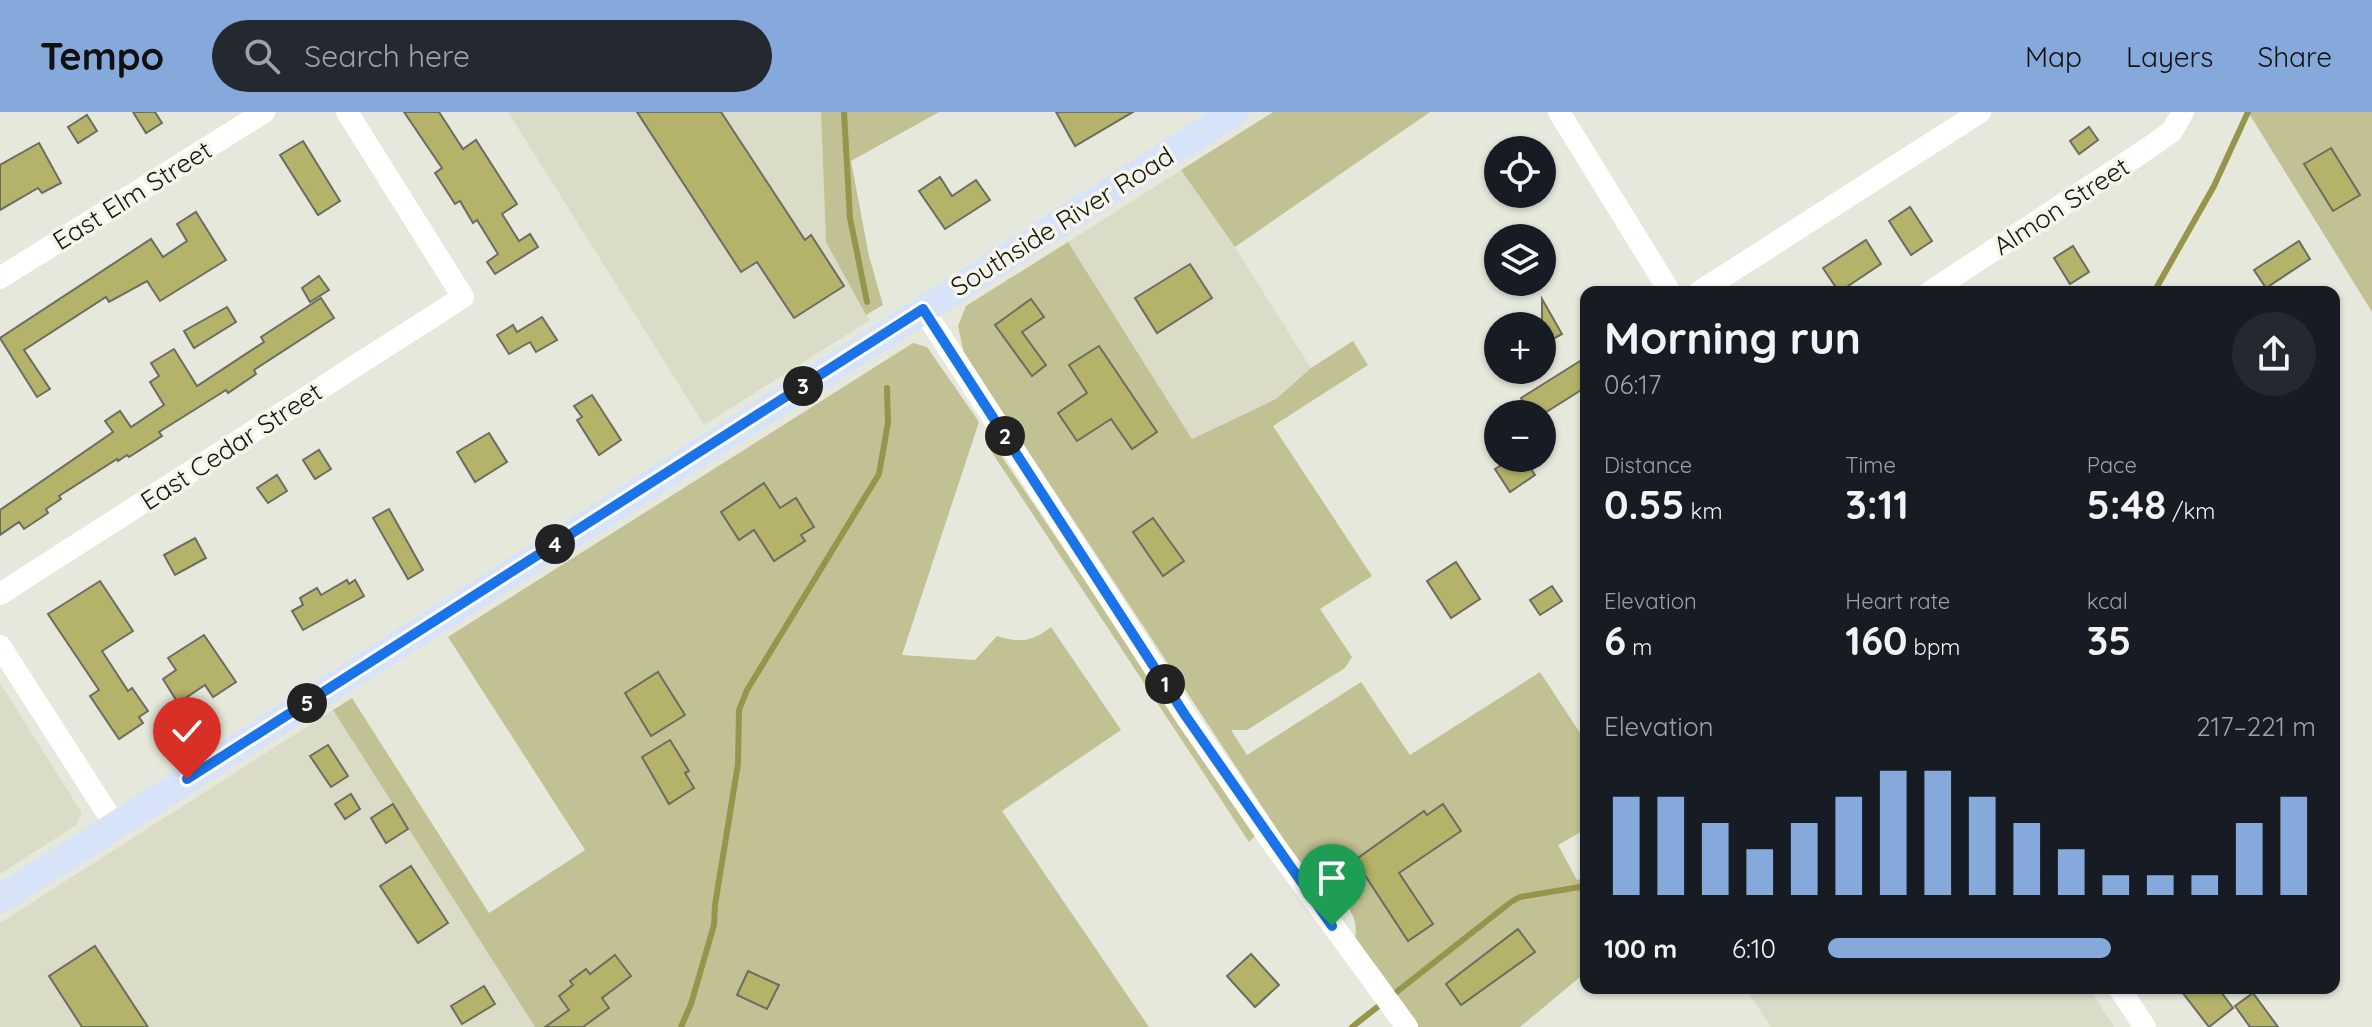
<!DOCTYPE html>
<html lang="en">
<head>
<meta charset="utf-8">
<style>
	:root { --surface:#171b24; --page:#242831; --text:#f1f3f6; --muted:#9ea1a6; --accent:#86a9db }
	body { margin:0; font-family:Quicksand,sans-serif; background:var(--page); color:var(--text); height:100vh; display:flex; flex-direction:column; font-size:30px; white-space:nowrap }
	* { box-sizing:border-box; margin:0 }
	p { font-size:26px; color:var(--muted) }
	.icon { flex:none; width:44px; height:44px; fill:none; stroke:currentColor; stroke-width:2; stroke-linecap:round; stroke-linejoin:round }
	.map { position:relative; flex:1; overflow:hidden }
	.side { position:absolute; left:1580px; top:174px; width:760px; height:708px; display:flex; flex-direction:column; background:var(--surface); border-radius:16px; box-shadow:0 2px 6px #0004 }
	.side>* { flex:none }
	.controls { position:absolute; left:1484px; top:24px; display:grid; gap:16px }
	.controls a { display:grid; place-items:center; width:72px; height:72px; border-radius:50%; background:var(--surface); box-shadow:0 2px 6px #0004; font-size:40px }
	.pin { position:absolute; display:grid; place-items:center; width:68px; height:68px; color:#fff; margin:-82px -34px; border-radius:50% 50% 50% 0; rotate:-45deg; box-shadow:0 0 8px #0007 }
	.pin .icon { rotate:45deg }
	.km { position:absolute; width:40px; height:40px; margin:-20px; border-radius:50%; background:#222; color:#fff; font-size:22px; line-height:40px; text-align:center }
	.round { display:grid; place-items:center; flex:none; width:84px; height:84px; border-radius:42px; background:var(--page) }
	.overview { display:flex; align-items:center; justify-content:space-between; height:136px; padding:0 24px }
	h1 { font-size:44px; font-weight:700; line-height:60px }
	.figures { display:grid; grid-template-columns:repeat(3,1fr); gap:12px; height:136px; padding:8px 24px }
	.figures div { display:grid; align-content:center }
	.figures b { font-size:40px; font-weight:700 }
	.figures small { font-size:22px; font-weight:400 }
	.figures p { font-size:22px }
	.chart { height:224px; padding:16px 24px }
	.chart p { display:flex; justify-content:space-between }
	.chart svg { width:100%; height:144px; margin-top:8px; stroke:var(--accent); stroke-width:6 }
	ul { padding:0 24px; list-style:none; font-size:26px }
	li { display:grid; grid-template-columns:128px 96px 1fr; align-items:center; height:60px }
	li i { height:20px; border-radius:10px; background:var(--accent) }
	header { display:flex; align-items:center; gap:48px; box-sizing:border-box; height:112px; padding:0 40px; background:var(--accent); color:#111 }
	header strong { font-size:38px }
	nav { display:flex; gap:44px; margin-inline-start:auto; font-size:28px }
	.search { width:560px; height:72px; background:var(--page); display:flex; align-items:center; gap:20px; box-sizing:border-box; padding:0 28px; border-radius:44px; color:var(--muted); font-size:30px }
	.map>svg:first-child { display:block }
</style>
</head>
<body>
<header>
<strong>Tempo</strong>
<div class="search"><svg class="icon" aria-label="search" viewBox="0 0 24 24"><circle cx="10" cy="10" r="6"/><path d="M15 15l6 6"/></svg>Search here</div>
<nav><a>Map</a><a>Layers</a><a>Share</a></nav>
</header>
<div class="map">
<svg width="2372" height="915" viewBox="0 0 2372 915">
	<rect width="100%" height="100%" fill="#e7e8dc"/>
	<!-- built -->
	<g fill="#dbdcc8">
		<path d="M508,0H821L826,130L870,208L704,313Z"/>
		<path d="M1181,58L1235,135L1311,256L1276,287L1192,327L1068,130Z"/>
		<path d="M0,571L82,701L76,713L0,762Z"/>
		<path d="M333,598L535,915H0V811Z"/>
		<path d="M1745,876H2089L2114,915H1771Z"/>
	</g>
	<!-- green -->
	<g fill="#c2c194">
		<path d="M821,0H939L851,49L869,144L883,193L866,203L826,130Z"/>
		<path d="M1273,0H1430L1235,135L1181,58Z"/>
		<path d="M2248,0H2372V200Z"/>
		<path d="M1068,130L1192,327L1276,287L1311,256L1353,229L1368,253L1273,314L1372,464L1320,497L1352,545L1345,556L1247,618H1231L1247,643L1361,570L1410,643L1540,560L1586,630V717L1558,733L1577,768L1586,766V860L1520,915H1415L1355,826C1362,793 1325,776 1304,758L964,242L958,214L966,194Z"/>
		<path d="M913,231L927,235L979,310L902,543L975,548L997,524C1020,531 1032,530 1051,515L1121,618L1002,699L1149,915H535L333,598L352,586L489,801L585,738L448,525Z"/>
		<path d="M996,336L1256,723L1249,730L991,339Z"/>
	</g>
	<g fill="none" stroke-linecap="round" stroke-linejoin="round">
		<!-- stream -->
		<g stroke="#97954b" stroke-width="6">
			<path d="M844,0L850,106L867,190"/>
			<path d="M2154,180L2214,74L2248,0"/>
			<path d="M681,915L691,892L714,813L715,793L738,652L739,598L747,578L879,362L888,311L887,276"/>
			<path d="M1352,915L1511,790L1520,785L1586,774"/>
		</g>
	</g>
	<!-- building -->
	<g fill="#b4b369" stroke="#6c6d62" stroke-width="2">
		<path d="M133,0H155L162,11L146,21Z"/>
		<path d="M404,0H439L463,37L476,28L517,92L502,102L519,129L530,122L538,135L495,162L487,150L498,142L477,108L473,111L460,89L455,92L435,61L442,56Z"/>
		<path d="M637,0H721L805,128L811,123L844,174L794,206L757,150L741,160Z"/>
		<path d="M1056,0H1133L1075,34Z"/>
		<path d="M87,3L97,19L78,31L68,15Z"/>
		<path d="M2089,15L2098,28L2079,42L2070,29Z"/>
		<path d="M303,29L340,89L318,103L280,43Z"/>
		<path d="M39,31L61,71L42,81L38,76L0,98V53Z"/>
		<path d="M2331,36L2360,83L2333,99L2304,52Z"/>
		<path d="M940,65L952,84L976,68L990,88L945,117L919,79Z"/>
		<path d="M1910,95L1932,129L1911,143L1889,109Z"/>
		<path d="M196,100L226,148L160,189L147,169L109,190L106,185L24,238L50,277L37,285L0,226L151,127L163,145L187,129L177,112Z"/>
		<path d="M1866,128L1881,152L1839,180L1823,156Z"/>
		<path d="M2299,129L2310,147L2266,176L2254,158Z"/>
		<path d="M2073,134L2089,160L2070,172L2054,146Z"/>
		<path d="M1190,152L1212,186L1157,221L1135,186Z"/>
		<path d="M319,164L329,178L310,190L302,176Z"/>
		<path d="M321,186L334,206L254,258L256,262L228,281L226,278L159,320L162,324L129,345L127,343L118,349L117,347L59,384L61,387L46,397L48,401L24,417L19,410L0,423V398L113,320L105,309L120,299L131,315L164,293L150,270L159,264L151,251L174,237L197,274L264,230L261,225Z"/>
		<path d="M1031,187L1044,205L1022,220L1046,253L1032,264L995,213Z"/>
		<path d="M1542,187L1562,222L1542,233Z"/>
		<path d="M227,195L236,210L194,236L184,219Z"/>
		<path d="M542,205L557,228L536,240L530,230L509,242L497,223L513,213L517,220Z"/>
		<path d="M1099,234L1157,320L1132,337L1111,307L1077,329L1058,301L1087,281L1069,253Z"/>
		<path d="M1580,249L1586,258V275L1543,302H1531L1521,286Z"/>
		<path d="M592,283L621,328L599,343L577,308L582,305L574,294Z"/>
		<path d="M489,321L507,350L475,370L457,340Z"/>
		<path d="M319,338L331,357L315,367L303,348Z"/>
		<path d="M1512,346H1524L1535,363L1510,380L1495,357Z"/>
		<path d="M277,363L287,379L268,391L257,376Z"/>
		<path d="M764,371L780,396L796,386L814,415L801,423L805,429L774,449L754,418L739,428L721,400Z"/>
		<path d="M389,397L423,458L408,467L373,406Z"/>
		<path d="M1153,406L1184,449L1163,464L1133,420Z"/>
		<path d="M195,426L206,446L175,463L164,443Z"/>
		<path d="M1456,450L1480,487L1451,506L1427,469Z"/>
		<path d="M347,468L349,472L355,468L364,484L303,518L292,499L303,493L300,486L317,476L321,483Z"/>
		<path d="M100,469L133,519L102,539L128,579L132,576L148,599L139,605L143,611L119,627L90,584L99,578L48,502Z"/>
		<path d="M1552,474L1562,489L1540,503L1530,488Z"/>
		<path d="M204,523L236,570L213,585L205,573L178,591L163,567L176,558L168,546Z"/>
		<path d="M658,560L685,603L651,624L625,581Z"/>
		<path d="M670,628L689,659L685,661L694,676L669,692L642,645Z"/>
		<path d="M328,633L348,664L331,675L310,644Z"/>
		<path d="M351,682L360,697L345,707L335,692Z"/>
		<path d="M393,692L408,717L386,731L371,706Z"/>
		<path d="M1443,692L1461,719L1399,761L1433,812L1408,829L1355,748L1424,699L1427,703Z"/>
		<path d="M411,754L448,811L418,831L380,774Z"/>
		<path d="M1518,817L1535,840L1461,893L1446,872Z"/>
		<path d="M95,834L148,915H82L49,864Z"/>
		<path d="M1251,842L1279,873L1255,895L1227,864Z"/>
		<path d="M615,843L631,864L602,886L609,896L583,915H545L569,898L559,884L573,873L570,869L586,857L590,862Z"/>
		<path d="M748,859L779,873L767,897L737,883Z"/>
		<path d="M484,874L495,892L462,912L451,894Z"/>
		<path d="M2179,876H2218L2233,896L2209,915Z"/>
		<path d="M2253,881L2267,900L2278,915H2250L2235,894Z"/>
	</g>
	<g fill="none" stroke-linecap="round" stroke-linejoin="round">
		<!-- minor -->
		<g stroke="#fff" stroke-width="22">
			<path d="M1559,0L1670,180"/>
			<path d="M0,166L264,0"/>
			<path d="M1699,180L1980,0"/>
			<path d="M1930,180L2150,35L2172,19L2183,0"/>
			<path d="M923,197L1185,603L1272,730L1407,915"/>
			<path d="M0,482L463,185L347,0"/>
			<path d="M0,534L115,713"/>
			<path d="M2119,876L2145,915"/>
		</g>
		<!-- major -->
		<path stroke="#d6e3f8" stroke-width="28" d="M0,787L1234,0"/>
	</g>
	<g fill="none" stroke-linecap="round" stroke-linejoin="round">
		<!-- route casing -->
		<g stroke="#fff" stroke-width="16">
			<path id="route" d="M187,667L923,197L1185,603L1332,814"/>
		</g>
		<!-- route -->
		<use href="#route" stroke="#1a73e8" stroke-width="10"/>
	</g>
	<g text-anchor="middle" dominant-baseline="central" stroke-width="7" stroke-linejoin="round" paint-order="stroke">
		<!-- street labels -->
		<g font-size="26" fill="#161612" stroke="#f5f5e9">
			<text transform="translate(132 83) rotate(-32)">East Elm Street</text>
			<text transform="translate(2061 94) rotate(-33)">Almon Street</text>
			<text transform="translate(1062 109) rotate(-32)">Southside River Road</text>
			<text transform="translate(231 334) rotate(-33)">East Cedar Street</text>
		</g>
	</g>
</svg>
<div class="controls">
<a><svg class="icon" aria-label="locate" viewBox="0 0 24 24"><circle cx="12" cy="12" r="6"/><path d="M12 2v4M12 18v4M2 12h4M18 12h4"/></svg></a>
<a><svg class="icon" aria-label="layers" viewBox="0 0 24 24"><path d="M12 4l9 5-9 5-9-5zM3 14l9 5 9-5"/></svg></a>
<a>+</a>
<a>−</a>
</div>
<div class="pin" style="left:1332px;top:814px;background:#1e9e55"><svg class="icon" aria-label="arrive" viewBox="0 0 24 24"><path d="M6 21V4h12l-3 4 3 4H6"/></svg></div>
<div class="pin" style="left:187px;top:667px;background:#d93025"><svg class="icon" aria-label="check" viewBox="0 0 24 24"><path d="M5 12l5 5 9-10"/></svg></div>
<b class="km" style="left:1165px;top:572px">1</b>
<b class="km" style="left:1005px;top:324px">2</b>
<b class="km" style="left:803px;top:274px">3</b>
<b class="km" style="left:555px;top:432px">4</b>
<b class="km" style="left:307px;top:591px">5</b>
<section class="side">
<div class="overview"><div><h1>Morning run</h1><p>06:17</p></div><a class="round"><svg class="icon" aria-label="share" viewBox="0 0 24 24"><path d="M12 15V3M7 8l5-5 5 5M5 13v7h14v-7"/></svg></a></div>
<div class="figures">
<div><p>Distance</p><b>0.55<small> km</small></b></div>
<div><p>Time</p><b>3:11</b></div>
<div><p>Pace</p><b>5:48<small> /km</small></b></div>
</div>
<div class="figures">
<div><p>Elevation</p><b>6<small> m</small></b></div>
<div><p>Heart rate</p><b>160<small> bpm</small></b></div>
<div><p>kcal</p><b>35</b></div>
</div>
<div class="chart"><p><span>Elevation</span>217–221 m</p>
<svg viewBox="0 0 160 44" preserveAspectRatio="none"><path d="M5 44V14M15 44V14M25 44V22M35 44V30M45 44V22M55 44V14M65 44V6M75 44V6M85 44V14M95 44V22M105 44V30M115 44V38M125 44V38M135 44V38M145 44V22M155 44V14"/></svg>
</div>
<ul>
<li><b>100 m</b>6:10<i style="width:58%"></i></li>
</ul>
</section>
</div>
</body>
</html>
